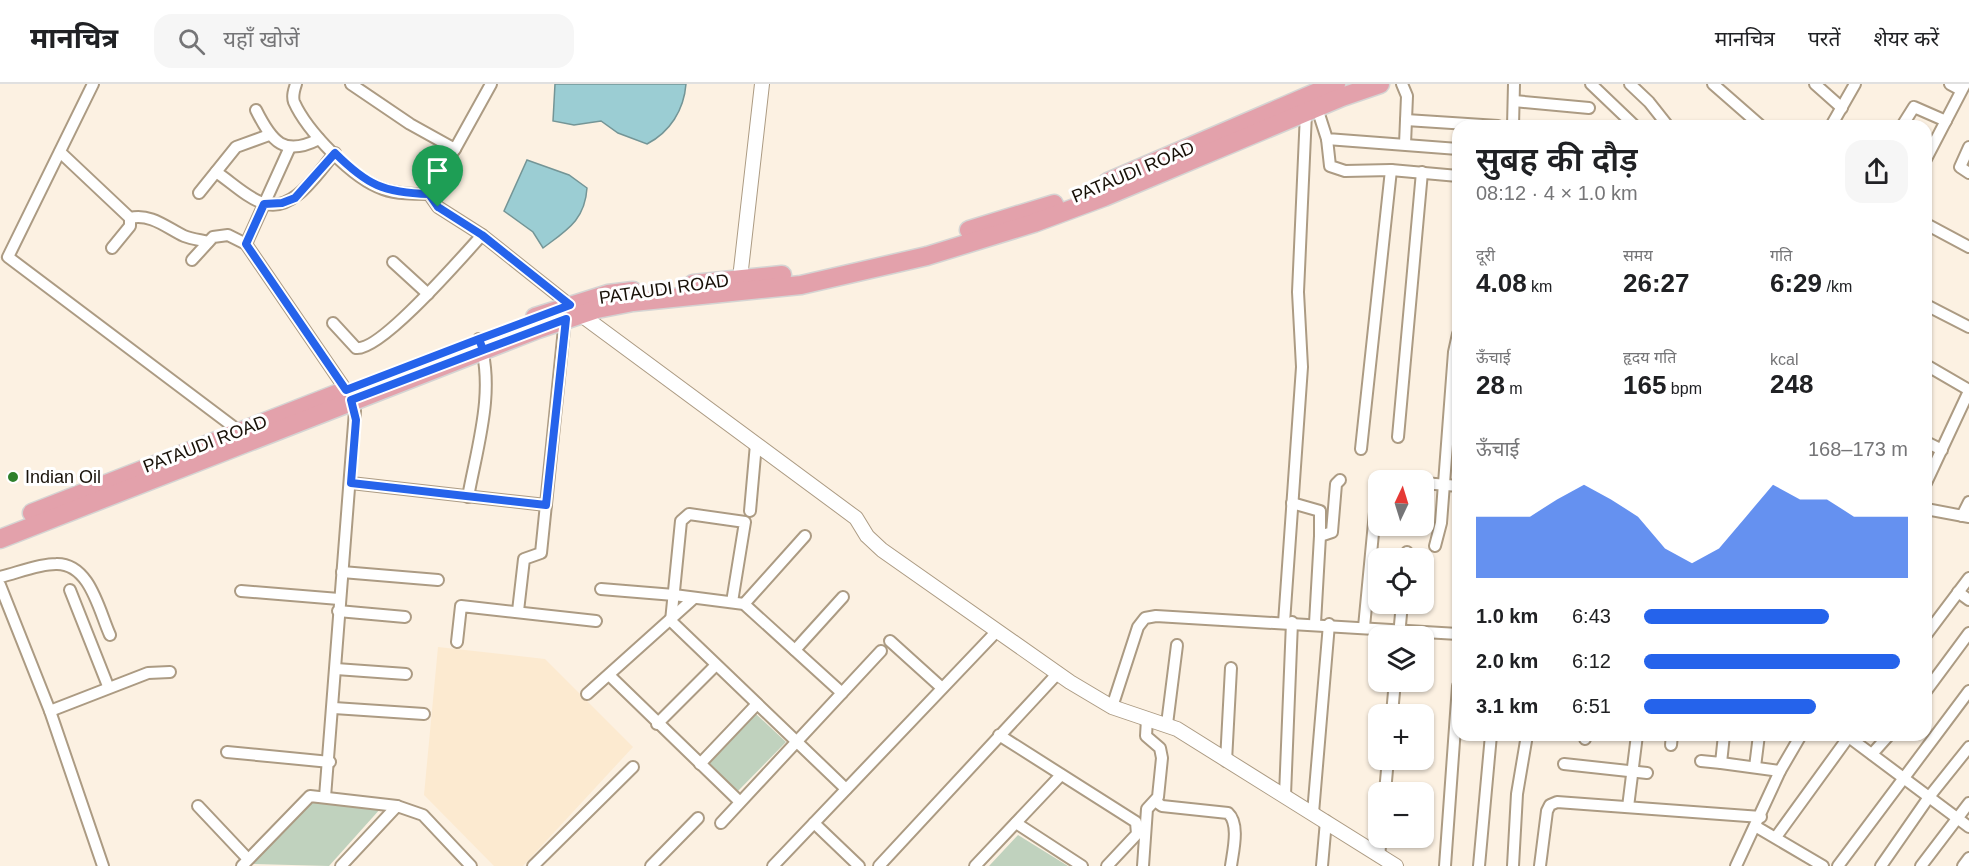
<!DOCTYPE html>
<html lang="hi">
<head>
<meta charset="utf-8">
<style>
	:root { --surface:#fff; --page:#f6f6f6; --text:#202124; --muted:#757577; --line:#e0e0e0; --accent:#2563eb }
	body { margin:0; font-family:Arial,"Noto Sans Devanagari",sans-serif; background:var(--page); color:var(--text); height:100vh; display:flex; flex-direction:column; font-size:22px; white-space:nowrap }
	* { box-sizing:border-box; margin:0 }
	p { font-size:20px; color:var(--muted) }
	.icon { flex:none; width:33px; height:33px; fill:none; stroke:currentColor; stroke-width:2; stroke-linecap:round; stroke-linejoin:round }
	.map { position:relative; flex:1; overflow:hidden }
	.side { position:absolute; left:1452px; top:36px; width:480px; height:621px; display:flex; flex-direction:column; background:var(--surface); border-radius:18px; box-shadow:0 2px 4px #0004 }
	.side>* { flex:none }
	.needle { width:39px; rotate:4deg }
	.tools { position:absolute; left:1368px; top:386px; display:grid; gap:12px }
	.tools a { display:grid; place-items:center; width:66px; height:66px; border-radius:12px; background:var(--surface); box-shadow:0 2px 4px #0004; font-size:30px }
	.pin { position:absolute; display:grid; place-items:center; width:51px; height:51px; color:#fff; margin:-62px -26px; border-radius:50% 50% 50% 0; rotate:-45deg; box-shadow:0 0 6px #0007 }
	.pin .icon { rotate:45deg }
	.round { display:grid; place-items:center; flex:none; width:63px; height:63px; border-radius:18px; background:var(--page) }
	.headline { display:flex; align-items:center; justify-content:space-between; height:102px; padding:0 24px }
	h1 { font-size:33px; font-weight:600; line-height:45px }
	.stats { display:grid; grid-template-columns:repeat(3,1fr); gap:9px; height:102px; padding:6px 24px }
	.stats div { display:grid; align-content:center }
	.stats b { font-size:26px; font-weight:600 }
	.stats small { font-size:16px; font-weight:400 }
	.stats p { font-size:16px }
	.chart { height:168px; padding:12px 24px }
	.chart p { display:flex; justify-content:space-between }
	.chart svg { width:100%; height:108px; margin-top:6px; fill:var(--accent); opacity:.7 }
	ul { padding:0 24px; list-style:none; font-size:20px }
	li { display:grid; grid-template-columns:96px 72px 1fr; align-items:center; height:45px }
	li i { height:15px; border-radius:8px; background:var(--accent) }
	header { display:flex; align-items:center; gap:36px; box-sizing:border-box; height:84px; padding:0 30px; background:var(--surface); border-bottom:2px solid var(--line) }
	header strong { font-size:28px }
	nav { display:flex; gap:33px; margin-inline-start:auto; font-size:21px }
	.search { width:420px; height:54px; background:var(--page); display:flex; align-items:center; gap:15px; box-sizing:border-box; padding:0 21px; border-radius:18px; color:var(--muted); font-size:22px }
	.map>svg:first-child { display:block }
</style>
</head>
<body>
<header>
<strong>मानचित्र</strong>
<div class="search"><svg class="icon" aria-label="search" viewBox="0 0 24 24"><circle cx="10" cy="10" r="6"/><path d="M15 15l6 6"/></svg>यहाँ खोजें</div>
<nav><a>मानचित्र</a><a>परतें</a><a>शेयर करें</a></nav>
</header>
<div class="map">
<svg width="1969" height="782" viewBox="0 0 1969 782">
	<rect width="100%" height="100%" fill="#fcf1e2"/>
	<!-- built -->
	<path fill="#fcead0" d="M438,563L545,575L633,663L523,782H494L424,711Z"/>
	<!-- green -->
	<g fill="#c0d2be">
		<path d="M756,630L786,658L738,707L709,680Z"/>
		<path d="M311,718L381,724L329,782L252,780Z"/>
		<path d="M1018,751L1068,782H989Z"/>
	</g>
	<!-- water -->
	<g fill="#9bcdd3" stroke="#749596" stroke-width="1.5">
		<path d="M555,0H686C684,26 670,48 647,60L618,49L601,37L574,41L553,37Z"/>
		<path d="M527,76L569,91L587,104C585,136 567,146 543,164L533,148L504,127Z"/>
	</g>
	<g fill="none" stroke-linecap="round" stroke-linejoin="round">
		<!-- minor casing -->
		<g stroke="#ac9b83" stroke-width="14">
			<g id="minor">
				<path d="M93,0L8,173L243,350"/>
				<path d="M296,0C294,6 292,12 294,18C307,47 353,95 383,105C397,110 414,110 429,110"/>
				<path d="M351,0L410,40L455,65"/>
				<path d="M491,0L455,65L432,96L429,110L438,123L482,151L570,221"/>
				<path d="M1402,0L1407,12L1405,60"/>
				<path d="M1591,0L1635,42"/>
				<path d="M1630,0L1649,18L1668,42"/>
				<path d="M1713,0L1761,42"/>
				<path d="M1815,0L1842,24"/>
				<path d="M1950,0L1961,6"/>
				<path d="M1514,17L1589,24"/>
				<path d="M1317,24L1327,55L1458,65"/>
				<path d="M256,26C272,58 284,73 319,55"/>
				<path d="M1406,36L1498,42"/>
				<path d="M1513,42L1514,0"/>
				<path d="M1831,42L1855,0"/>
				<path d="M1902,42L1914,23L1946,37"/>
				<path d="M1327,55L1330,82L1345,87L1391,86L1458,92"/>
				<path d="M1969,63L1960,83L1969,89"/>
				<path d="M60,68L130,134V142L112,164"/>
				<path d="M1926,75L1965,0"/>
				<path d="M216,88C230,97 247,114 263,119C293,130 318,88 335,69"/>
				<path d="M199,109L236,63L269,51"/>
				<path d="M130,134C151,129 167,144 184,152C192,155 200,156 208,158"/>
				<path d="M1926,140L1969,163"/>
				<path d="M246,160L290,63"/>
				<path d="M192,176L213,153L228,151L246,160L346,306L355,327L325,713"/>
				<path d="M393,178L428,210"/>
				<path d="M1926,221L1969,243"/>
				<path d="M333,239L356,264C380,268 463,172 482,151"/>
				<path d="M1926,281L1969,306"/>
				<path d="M1398,353L1422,88"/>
				<path d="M1926,358L1942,366"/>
				<path d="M1361,365L1391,86"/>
				<path d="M351,399L546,421"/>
				<path d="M1424,399L1458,402"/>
				<path d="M1926,399L1969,307"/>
				<path d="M468,413C477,363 496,305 479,255"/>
				<path d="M1292,419L1320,427V452"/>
				<path d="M1926,425L1969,433"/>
				<path d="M750,427L756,360"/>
				<path d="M1962,432L1969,418"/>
				<path d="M1435,462L1441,439L1454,268L1458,250"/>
				<path d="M1407,474V468"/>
				<path d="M342,488L438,496"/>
				<path d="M0,493C17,489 38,480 56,480C90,479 99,527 110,551"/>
				<path d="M0,501L50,627L103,782"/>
				<path d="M601,505L674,511L744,520L842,609"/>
				<path d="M70,506L108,602"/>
				<path d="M241,507L339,515"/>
				<path d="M1958,508L1969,516"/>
				<path d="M732,518L745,438L689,430L681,437L671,537L846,705"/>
				<path d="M744,520L805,452"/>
				<path d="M338,527L405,533"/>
				<path d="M518,527L524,475L541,469L565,235"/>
				<path d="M1284,539L1302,283L1298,208L1306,29"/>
				<path d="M1315,539L1320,452L1332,448L1336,400L1340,396"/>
				<path d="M1364,543L1378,397"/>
				<path d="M1926,551L1969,494"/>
				<path d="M1399,552L1402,519"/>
				<path d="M890,557L942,604"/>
				<path d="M457,558L461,522L596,537"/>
				<path d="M795,566L843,513"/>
				<path d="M336,585L406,590"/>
				<path d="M610,592L739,717"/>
				<path d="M1926,607L1969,549"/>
				<path d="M587,610L694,514"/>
				<path d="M1112,623L1138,543L1145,534L1156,532L1458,550"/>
				<path d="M334,624L424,630"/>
				<path d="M50,627L148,589L170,588"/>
				<path d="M1392,630L1395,597"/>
				<path d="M657,640L716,581"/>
				<path d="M1167,640L1177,561"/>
				<path d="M999,651L1136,738L1137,750L1107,782"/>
				<path d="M1846,651L1969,743"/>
				<path d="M1585,655L1586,651"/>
				<path d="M1671,661L1672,651"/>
				<path d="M227,668L330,678"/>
				<path d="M1872,670L1889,651"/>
				<path d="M1226,677L1231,584"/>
				<path d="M1701,677L1721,679L1724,651"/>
				<path d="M1721,679L1780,687"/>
				<path d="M700,680L757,620"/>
				<path d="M1564,680L1647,689"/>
				<path d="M1755,683L1759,651"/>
				<path d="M1385,708L1388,675"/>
				<path d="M1285,711L1292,538"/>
				<path d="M1155,717L1162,722L1228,729C1240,740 1233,767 1231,782"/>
				<path d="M198,722L248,775"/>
				<path d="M1628,723L1637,651"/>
				<path d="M1313,729L1329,540"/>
				<path d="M721,739L881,567"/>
				<path d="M814,739L859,782"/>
				<path d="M1016,739L1082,782"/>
				<path d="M1755,742L1823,782"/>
				<path d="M1776,753L1850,651"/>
				<path d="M1379,772L1381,753"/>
				<path d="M242,782L310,712L397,722"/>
				<path d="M341,782L397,722L423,731L471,782"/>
				<path d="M533,782L633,683"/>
				<path d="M651,782L698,734"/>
				<path d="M773,782L997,547"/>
				<path d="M879,782L1058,589"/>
				<path d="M975,782L1061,691"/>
				<path d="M1143,782L1147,725L1158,713L1162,674L1160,664L1146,652L1147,635"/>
				<path d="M1322,782L1326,737"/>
				<path d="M1445,782L1458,602"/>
				<path d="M1479,782L1491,651"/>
				<path d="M1513,782L1517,710L1527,651"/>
				<path d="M1540,782L1547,727L1550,721L1557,718L1761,733"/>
				<path d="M1736,782L1780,687L1801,651"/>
				<path d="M1838,782L1969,607"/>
				<path d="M1881,782L1929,713L1969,663"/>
				<path d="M1921,782L1969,719"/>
				<path d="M1963,782L1969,774"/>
			</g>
		</g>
		<!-- tertiary casing -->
		<g stroke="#ac9b83" stroke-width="16">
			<g id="tertiary">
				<path d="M739,203L762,0"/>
				<path d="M576,227L856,434L867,452L882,466L1070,598L1112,623L1177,645L1396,782"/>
			</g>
		</g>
		<!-- primary casing -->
		<g stroke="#d5d4d3" stroke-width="21">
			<g id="primary">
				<path d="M1108,98L1336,0"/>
				<path d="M969,146L1054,120"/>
				<path d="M693,200L782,191"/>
				<path d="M535,233L608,210L633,207"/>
				<path d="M32,429L339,309"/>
				<path d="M0,455L538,245L597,225L633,218L801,201L927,172L1034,139L1104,113L1342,13L1380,0"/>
			</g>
		</g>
		<!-- minor -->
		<use href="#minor" stroke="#fff" stroke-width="10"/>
		<!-- tertiary -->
		<use href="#tertiary" stroke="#fff" stroke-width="14"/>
		<!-- primary -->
		<use href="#primary" stroke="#e3a1ab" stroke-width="18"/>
	</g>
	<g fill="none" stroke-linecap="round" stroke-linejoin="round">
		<!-- route casing -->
		<g stroke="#fff" stroke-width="12">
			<path id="route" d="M438,123L482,151L570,221L479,255L483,266L351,316L356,336L351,399L546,421L566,235L483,266L479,255L346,306L246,160L264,120L282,119L295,114L335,69C367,101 384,109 429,110L438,123"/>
		</g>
		<!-- route -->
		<use href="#route" stroke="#2563eb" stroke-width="8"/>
	</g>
	<!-- markers -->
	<circle fill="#2e802c" stroke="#fff" stroke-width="2" cx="13" cy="393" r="6"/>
	<g text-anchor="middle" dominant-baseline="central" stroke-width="6" stroke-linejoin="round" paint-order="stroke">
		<!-- street labels -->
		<g font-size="18" fill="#181108" stroke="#fff">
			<text transform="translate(1133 88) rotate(-23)">PATAUDI ROAD</text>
			<text transform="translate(664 205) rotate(-8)">PATAUDI ROAD</text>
			<text transform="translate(205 360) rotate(-21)">PATAUDI ROAD</text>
		</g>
		<!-- poi labels -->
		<g font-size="18" fill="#181108" stroke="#fff" text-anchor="start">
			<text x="25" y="393">Indian Oil</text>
		</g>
	</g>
</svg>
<div class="tools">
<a><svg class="needle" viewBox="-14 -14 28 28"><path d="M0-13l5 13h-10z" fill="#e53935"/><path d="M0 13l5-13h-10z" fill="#757577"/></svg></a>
<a><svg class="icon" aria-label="locate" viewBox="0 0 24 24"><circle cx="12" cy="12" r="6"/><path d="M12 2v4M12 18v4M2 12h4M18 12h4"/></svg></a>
<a><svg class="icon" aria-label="layers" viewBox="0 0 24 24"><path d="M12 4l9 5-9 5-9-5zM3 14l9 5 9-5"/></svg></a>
<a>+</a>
<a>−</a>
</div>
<div class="pin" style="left:438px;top:123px;background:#1e9e55"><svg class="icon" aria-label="arrive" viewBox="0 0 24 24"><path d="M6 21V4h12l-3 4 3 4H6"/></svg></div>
<section class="side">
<div class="headline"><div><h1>सुबह की दौड़</h1><p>08:12 · 4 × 1.0 km</p></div><a class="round"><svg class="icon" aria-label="share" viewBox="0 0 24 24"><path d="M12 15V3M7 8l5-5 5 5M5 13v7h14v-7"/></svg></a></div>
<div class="stats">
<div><p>दूरी</p><b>4.08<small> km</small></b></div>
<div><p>समय</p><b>26:27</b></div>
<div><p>गति</p><b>6:29<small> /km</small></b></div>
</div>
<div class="stats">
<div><p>ऊँचाई</p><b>28<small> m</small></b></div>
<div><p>हृदय गति</p><b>165<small> bpm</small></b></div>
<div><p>kcal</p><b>248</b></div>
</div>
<div class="chart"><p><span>ऊँचाई</span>168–173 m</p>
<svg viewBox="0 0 160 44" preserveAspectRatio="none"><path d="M0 44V19L10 19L20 19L30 12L40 6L50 12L60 19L70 32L80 38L90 32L100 19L110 6L120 12L130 12L140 19L150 19L160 19V44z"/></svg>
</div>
<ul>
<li><b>1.0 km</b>6:43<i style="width:70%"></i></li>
<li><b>2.0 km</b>6:12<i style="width:97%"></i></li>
<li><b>3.1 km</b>6:51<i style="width:65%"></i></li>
</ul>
</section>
</div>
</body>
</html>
